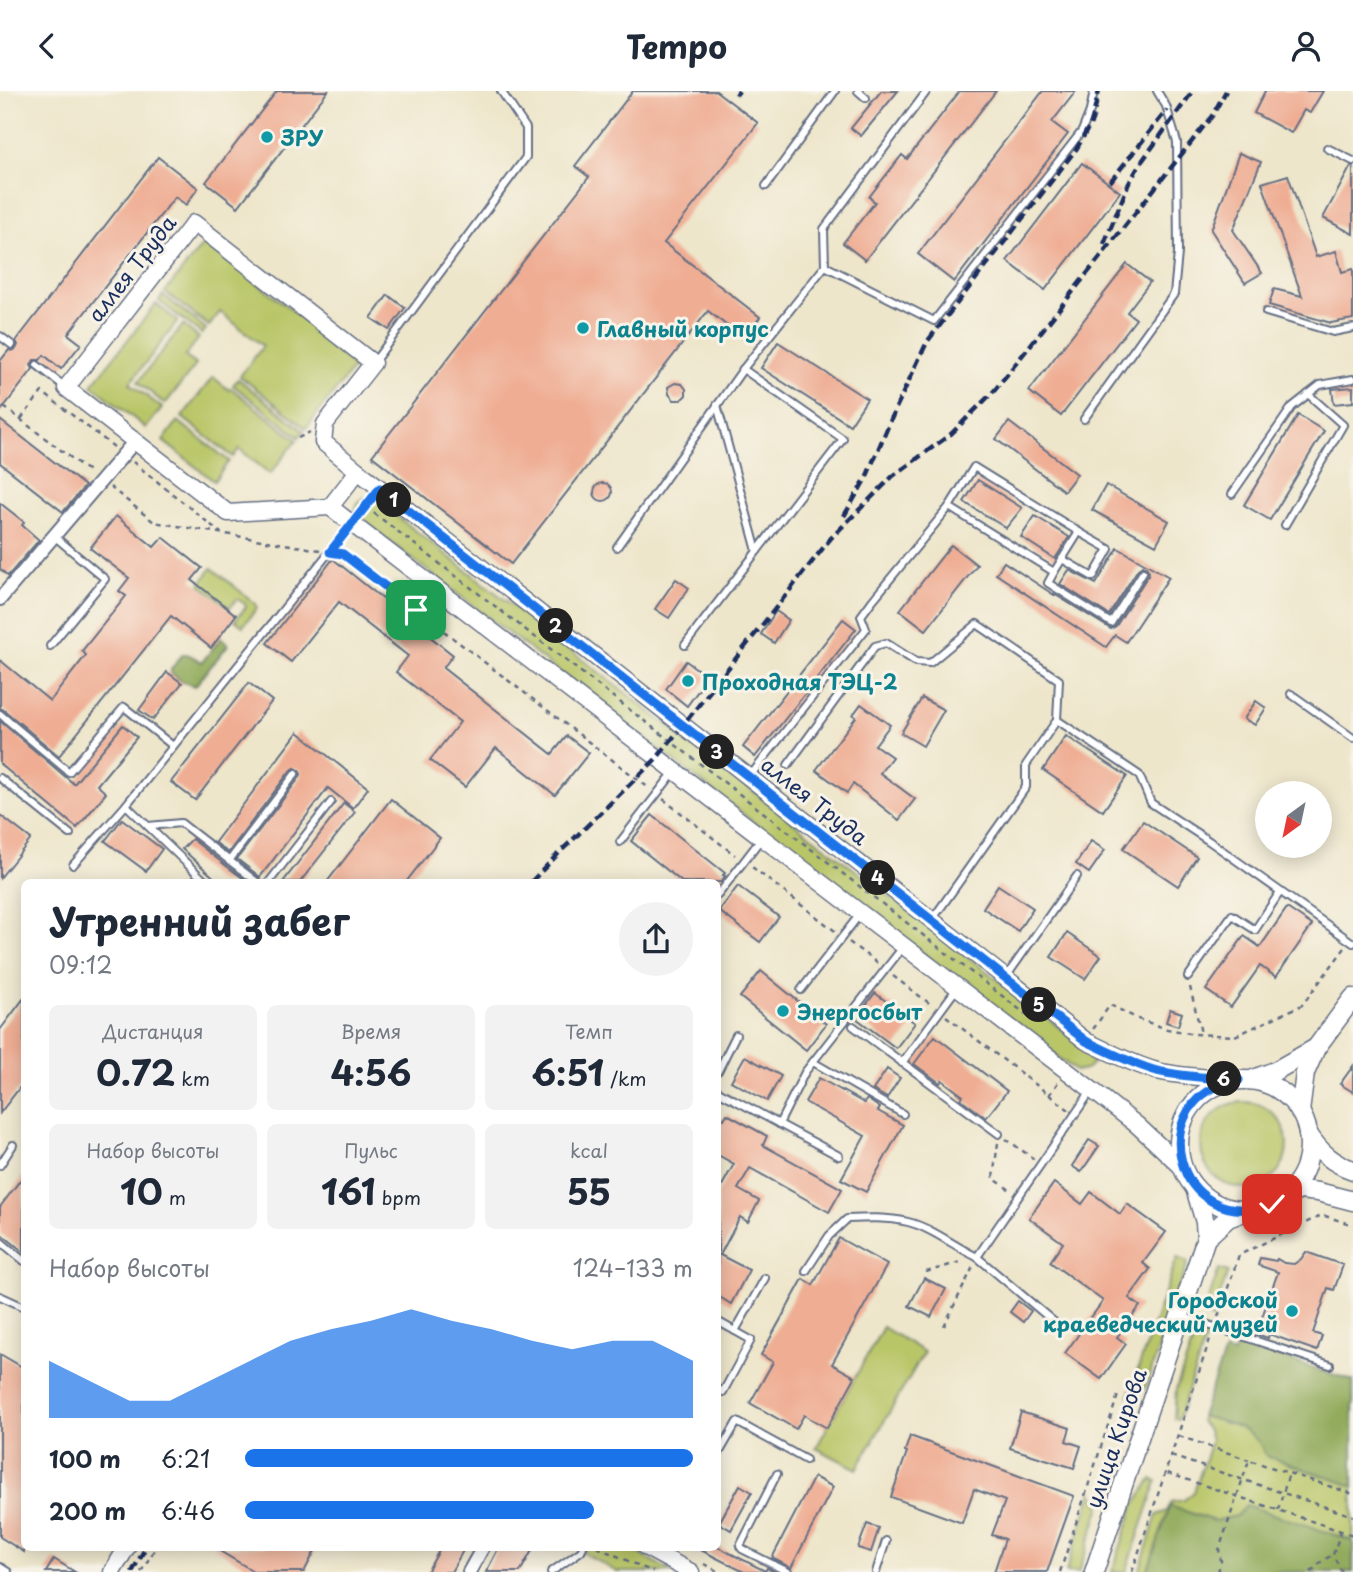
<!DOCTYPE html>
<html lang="ru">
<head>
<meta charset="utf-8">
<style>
	:root { --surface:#fff; --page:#f2f2f3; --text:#1f2937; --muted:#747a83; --accent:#1a73e8 }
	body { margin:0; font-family:"Playpen Sans",sans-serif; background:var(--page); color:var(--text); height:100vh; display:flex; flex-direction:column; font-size:26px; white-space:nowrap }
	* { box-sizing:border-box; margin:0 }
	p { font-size:23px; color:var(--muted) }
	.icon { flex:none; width:38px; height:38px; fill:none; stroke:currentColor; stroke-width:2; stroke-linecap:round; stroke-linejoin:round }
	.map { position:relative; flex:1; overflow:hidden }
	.drawer { position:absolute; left:21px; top:788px; width:700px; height:672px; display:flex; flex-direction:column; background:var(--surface); border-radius:10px; box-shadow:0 4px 18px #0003 }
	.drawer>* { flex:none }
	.needle { width:46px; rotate:213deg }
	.buttons { position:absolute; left:1255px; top:690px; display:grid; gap:14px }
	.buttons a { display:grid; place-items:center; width:77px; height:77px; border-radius:50%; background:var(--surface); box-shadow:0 4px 18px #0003; font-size:35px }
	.pin { position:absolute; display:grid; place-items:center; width:60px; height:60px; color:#fff; margin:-30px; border-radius:14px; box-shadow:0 4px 10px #0006 }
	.km { position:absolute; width:35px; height:35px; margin:-18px; border-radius:50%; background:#222; color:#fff; font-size:19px; line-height:35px; text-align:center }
	.round { display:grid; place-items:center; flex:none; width:74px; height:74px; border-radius:37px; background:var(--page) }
	.headline { display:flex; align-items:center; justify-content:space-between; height:119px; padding:0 28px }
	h1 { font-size:38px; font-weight:700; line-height:52px }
	.stats { display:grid; grid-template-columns:repeat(3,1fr); gap:10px; height:119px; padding:7px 28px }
	.stats div { display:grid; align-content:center; border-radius:10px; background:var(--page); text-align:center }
	.stats b { font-size:35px; font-weight:700 }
	.stats small { font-size:19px; font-weight:400 }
	.stats p { font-size:19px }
	.chart { height:196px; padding:14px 28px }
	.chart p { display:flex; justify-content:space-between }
	.chart svg { width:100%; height:126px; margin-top:7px; fill:var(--accent); opacity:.7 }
	ul { padding:0 28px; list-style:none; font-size:23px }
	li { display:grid; grid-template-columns:112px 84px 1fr; align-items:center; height:52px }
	li i { height:18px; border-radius:9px; background:var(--accent) }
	header { display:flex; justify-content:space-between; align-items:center; height:91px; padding:0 28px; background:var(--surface); font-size:32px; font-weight:700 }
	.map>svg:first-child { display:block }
</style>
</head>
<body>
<header><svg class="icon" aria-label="back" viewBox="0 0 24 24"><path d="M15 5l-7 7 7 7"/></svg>Tempo<svg class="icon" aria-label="person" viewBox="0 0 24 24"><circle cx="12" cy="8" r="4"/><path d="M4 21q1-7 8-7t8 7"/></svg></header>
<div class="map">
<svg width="1353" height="1481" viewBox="0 0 1353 1481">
	<rect width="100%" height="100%" fill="#f7f3e8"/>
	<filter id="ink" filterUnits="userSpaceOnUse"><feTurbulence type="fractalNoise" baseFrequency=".0143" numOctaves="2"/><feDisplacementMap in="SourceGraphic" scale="14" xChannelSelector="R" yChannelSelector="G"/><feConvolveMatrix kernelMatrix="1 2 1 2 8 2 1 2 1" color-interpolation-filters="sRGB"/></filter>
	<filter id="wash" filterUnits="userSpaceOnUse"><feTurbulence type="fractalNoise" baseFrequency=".00686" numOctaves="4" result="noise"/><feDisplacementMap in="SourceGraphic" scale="28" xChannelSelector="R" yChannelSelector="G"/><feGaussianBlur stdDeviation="1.57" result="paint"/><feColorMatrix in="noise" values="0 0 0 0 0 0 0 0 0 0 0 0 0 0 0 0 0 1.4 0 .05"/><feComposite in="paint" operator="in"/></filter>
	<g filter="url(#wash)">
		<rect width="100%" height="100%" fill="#eee6cb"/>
		<!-- green -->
		<g fill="#b9c667" stroke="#6a7a62" stroke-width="2">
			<path d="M205,151L358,271L306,337L240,285L263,255L220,221L209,235L165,201Z"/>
			<path d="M163,204L206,238L202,243L159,210Z"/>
			<path d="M156,213L178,230L130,292L162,317L146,337L92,294Z"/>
			<path d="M183,234L199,247L185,265L196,274L165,313L138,291Z"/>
			<path d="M213,286L229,299L231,297L297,349L270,383L239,358L233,366L182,326Z"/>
			<path d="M238,288L304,340L299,346L233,294Z"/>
			<path d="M178,330L229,370L214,390L163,350Z"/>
			<path d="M369,406L373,407L1091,961C1096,973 1088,981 1076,980L358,426C353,416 358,407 369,406Z"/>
			<path d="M212,477L256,513L257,517L243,535L235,529L246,516L245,513L237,508L230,517L200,493Z"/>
			<circle cx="1244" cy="1054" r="43"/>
			<path d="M1177,1167L1188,1171L1145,1298L1129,1304Z"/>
			<path d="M1219,1178L1228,1181L1212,1228L1208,1225L1206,1216Z"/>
			<path d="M883,1236L924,1261L857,1378L816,1357Z"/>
			<path d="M1203,1239L1208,1241L1178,1329L1174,1327L1176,1298L1195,1245L1198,1241Z"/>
			<path d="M1238,1252L1353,1290V1481H1139L1157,1424L1167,1420L1172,1411L1184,1409L1194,1401L1211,1350L1208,1339L1200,1330L1225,1260L1234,1263Z"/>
			<path d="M1152,1388L1157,1390L1126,1481H1112L1135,1413Z"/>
			<path d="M1092,1401L1101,1415L1079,1481H1066Z"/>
			<path d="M588,1456H627L672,1481H617L584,1462Z"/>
		</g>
		<!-- forest -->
		<g fill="#92ab5c" stroke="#566d5d" stroke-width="2">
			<path d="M221,547L227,552L228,554L195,595L183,591L171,582V578L183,563C190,562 196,568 202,571Z"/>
			<path d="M1238,1252L1353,1290V1395L1266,1365C1255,1335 1229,1333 1201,1325L1225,1260L1234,1263Z"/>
			<path d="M1246,1414L1353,1450V1481H1147L1170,1415L1214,1430L1236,1425Z"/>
		</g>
		<g id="blocks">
			<!-- building -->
			<g fill="#efae94">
				<path d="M277,0H328L238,116L206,91Z"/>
				<path d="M633,0H716L758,32L664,152L760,226L744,248L708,220L511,473L372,365L589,86L575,75Z"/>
				<path d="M881,0H898L861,45L851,37Z"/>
				<path d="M960,0H996L865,169L843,152L875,111L869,106L902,64L907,68Z"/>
				<path d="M1043,0H1076L1052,31L1068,43L954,191L918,163Z"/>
				<path d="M1265,0H1323L1310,22L1304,19L1291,42L1254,22Z"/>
				<path d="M1239,62L1261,71L1233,139L1262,182L1245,192L1211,139Z"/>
				<path d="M158,66L198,97L186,114L175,106L68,243L81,253L61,278L44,264L40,269H34L31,274L33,278L0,321V270L9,259L12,260L16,258L18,254L16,250Z"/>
				<path d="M1082,72L1120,101L1045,199L1007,170Z"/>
				<path d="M1351,75L1353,76V143L1323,127Z"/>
				<path d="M1288,84L1316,166L1336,160L1342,181L1353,178V228L1331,232L1269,214L1274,198L1302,205L1262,92Z"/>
				<path d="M1127,173L1150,191L1127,221L1136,228L1061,325L1029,300Z"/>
				<path d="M388,204L405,217L389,239L371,227Z"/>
				<path d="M778,251L867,308L850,334L761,277Z"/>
				<path d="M675,292L682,293L686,298V304L681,309H674L669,303L668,296Z"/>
				<path d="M1353,296V311L1334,313L1332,298Z"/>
				<path d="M1298,324L1324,340L1270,429L1244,414Z"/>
				<path d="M0,329L85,395L63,421L0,372Z"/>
				<path d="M1009,331L1077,383L1064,400L996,348Z"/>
				<path d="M978,389L1022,417L1006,437L964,411Z"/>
				<circle cx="603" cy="401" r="9"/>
				<path d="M1106,394L1169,430L1156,454L1092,419Z"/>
				<path d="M0,412L24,431L22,434L39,449L8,485L0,478Z"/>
				<path d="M116,425L154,456L163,446L202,477L192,489L236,524L211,557L171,525L59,665L4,619L0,617V569L50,610L86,564L82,560L126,505L119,500L129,487L90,457Z"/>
				<path d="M1035,425L1069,446L1055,468L1021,446Z"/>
				<path d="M951,454L977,474L926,539L900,519Z"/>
				<path d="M1118,457L1169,486L1126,551L1115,544L1106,556L996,483L1004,471L1054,504V503L1111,538L1116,535L1148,484L1149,481L1147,477L1143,475L1138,478L1109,524L1060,493L1069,479L1096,493Z"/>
				<path d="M333,468L453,564L443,577L552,663L567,645L589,662L555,704L496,657L465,696L430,669L460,631L396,581L408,565L339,511L291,571L267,552Z"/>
				<path d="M676,488L689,497L669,527L655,518Z"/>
				<path d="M776,520L789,529L774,552L761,543Z"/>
				<path d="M843,528L856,538L755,666L743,656Z"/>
				<path d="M686,570L708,586L687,615L666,598Z"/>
				<path d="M167,581L182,592L153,629L139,619Z"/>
				<path d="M249,592L272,610L195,709L171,691Z"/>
				<path d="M922,607L944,619L923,655L901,642Z"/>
				<path d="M1256,610L1266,617L1255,634L1244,628Z"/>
				<path d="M861,613L890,634L875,654L892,666L880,682L915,708L899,729L853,693L847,702L816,679L856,626L853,624Z"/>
				<path d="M0,630L74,693L123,634L137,646L97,694L106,702L77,737L0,673Z"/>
				<path d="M298,641L368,697L353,717L328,697L260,786L237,768L300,686L301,683L299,679L295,677L290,680L228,762L215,751Z"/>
				<path d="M1066,645L1127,685L1103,720L1043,679Z"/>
				<path d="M391,708L440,747L406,791H327Z"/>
				<path d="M344,712L355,721L300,791H283Z"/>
				<path d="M0,724L31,748L0,787Z"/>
				<path d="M652,724L725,782L723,784L725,785L721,791H682L631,750Z"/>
				<path d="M122,728L162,758L146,780L105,750Z"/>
				<path d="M1143,730L1197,766L1178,795L1123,758Z"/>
				<path d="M192,748L225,774L248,791H219L182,758Z"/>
				<path d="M1091,750L1105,759L1089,782L1076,773Z"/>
				<path d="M998,794L1033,817L1018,840L983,817Z"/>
				<path d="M738,795L779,826L760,851L719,820Z"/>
				<path d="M1287,817L1312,834L1276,886L1260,875L1231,916L1206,899L1244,845L1260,856Z"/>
				<path d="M1067,842L1101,865L1085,888L1051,866Z"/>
				<path d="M761,880L826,933L806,959L740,906Z"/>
				<path d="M875,902L915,932L896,957L856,927Z"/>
				<path d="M24,907V991L0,1022V939Z"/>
				<path d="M1170,918L1182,922L1178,935L1166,931Z"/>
				<path d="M935,945L1007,1000L986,1027L961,1008L963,1005L942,989L940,992L914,973Z"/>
				<path d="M745,965L781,985L767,1010L731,990Z"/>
				<path d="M1353,975V1001L1340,993Z"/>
				<path d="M887,978L900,987L887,1007L873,999Z"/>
				<path d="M819,987L864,1012L867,1008L880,1017L878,1020L903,1034L866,1101L841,1088L865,1045L805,1011Z"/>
				<path d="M727,1023L767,1045L763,1054L842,1098L829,1121L750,1077L738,1098L759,1110L748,1131L740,1126L720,1164L749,1179L731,1213L718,1205V1102L734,1073L718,1064V1025L724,1028Z"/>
				<path d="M1089,1049L1099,1055L1081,1081L1072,1075Z"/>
				<path d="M24,1084V1161L0,1142V1116Z"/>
				<path d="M1054,1092L1082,1113L1091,1101L1120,1123L1127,1113L1166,1141L1143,1172L1150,1178L1129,1207L1140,1215L1117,1246L1126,1253L1101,1288L1065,1262L1103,1210L1050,1171L1063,1152L1029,1127Z"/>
				<path d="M839,1147L887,1174L832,1273L855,1286L827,1337L804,1324L796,1338L750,1312L773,1271L761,1264L803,1188L813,1194Z"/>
				<path d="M1306,1161L1343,1174L1334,1199L1328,1197L1313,1242L1322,1245L1317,1260L1269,1243L1268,1247L1256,1243L1278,1181L1258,1174L1260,1167L1276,1170L1277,1168L1284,1172L1294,1173L1301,1168Z"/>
				<path d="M924,1187L946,1198L931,1226L909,1215Z"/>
				<path d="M1018,1210L1031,1220L1023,1231L1010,1221Z"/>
				<path d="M0,1263L24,1277V1461L0,1446Z"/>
				<path d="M1021,1321L1070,1337L1066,1350L1081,1355L1074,1377L1010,1357Z"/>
				<path d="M910,1345L1074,1405L1047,1481H994L1005,1448L992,1444L1005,1410L974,1398L962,1432L891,1406L907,1361L905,1360Z"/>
				<path d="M814,1386L833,1396L791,1477L772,1467Z"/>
				<path d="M740,1394L752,1401L731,1439L719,1432Z"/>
				<path d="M867,1433L879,1437L871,1461L858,1457Z"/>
				<path d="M213,1456H317L304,1481H255Z"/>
				<path d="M441,1456H465L451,1481H427Z"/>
				<path d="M499,1456H534L520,1481H486Z"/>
				<path d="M695,1456H718L765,1480L767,1477L775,1481H744Z"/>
				<path d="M54,1468L75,1481H46Z"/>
			</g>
		</g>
	</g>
	<g filter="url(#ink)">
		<use href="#blocks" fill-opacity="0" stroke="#656f84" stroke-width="2"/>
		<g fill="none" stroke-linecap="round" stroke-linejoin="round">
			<!-- service casing -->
			<g stroke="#656f84" stroke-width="10">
				<g id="service">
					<path d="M858,0L866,7"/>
					<path d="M1327,57L1353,70"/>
					<path d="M766,95L835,0"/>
					<path d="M825,175L934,230L1082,40L1090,20L1094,0"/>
					<path d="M1266,221L1333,241L1353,237"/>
					<path d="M0,245L12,254"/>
					<path d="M374,271L526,66V37L501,0"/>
					<path d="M37,274L65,296"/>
					<path d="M717,314L757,460"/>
					<path d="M1084,328L1174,203L1178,162L1177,51L1166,15L1157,0"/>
					<path d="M1232,403L1292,316L1320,294L1353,288"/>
					<path d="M949,416L974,376L1079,441L1054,481"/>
					<path d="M1285,434L1343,334L1308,303"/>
					<path d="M617,456L743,278"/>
					<path d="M1062,468L1093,486L1109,458L1079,441"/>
					<path d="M685,554L843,348L743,278L825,175L824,138L927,0"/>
					<path d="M50,555L105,488L54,445"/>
					<path d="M1291,603L1353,647"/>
					<path d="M0,623L69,681L124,616L173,655"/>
					<path d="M788,674L875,555L886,552L916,571L930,572L977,533L1059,589L1057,629L1139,684L1151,712L1209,750L1353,852"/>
					<path d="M750,685L866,538L861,525L872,510L949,416L1054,481L1048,492L1111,532L1143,481"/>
					<path d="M0,687L70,743"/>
					<path d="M126,714L206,791"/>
					<path d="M148,735L181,732L257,791"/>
					<path d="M620,751L674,681"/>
					<path d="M229,770L295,683"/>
					<path d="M73,774L126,714L351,434"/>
					<path d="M269,791L331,711"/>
					<path d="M718,804L761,748"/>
					<path d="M932,829L1026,696V674L1057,629"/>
					<path d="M1006,886L1077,785"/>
					<path d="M1188,886L1232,824L1255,839L1280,801"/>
					<path d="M801,899L860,823"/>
					<path d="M853,935L999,1043"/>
					<path d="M813,971L903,1023"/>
					<path d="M902,972L957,897"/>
					<path d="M718,980L736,944"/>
					<path d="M718,1000L839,1065"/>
					<path d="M779,1033L805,981L903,856"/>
					<path d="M0,1074L13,1054"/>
					<path d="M0,1150L24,1170"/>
					<path d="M977,1166L1060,1236"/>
					<path d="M806,1180L829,1145L847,1128C867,1127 887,1126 908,1131C932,1137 954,1155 977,1166L1091,1000"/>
					<path d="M0,1205L24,1216"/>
					<path d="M1181,1225L1330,1274"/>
					<path d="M735,1240L765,1187"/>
					<path d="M718,1298L723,1301L751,1249L719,1231"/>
					<path d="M718,1364L737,1331L806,1369"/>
					<path d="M777,1383L740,1455L742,1458L788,1481"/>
					<path d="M0,1476L8,1481"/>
					<path d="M551,1481L581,1460L583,1456"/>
					<path d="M876,1481L886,1450"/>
				</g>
			</g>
			<!-- minor casing -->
			<g stroke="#656f84" stroke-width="16">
				<g id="minor">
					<path d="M0,508L135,350"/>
					<path d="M469,1481L483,1456"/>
				</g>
			</g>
			<!-- tertiary casing -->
			<g stroke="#656f84" stroke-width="19">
				<g id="tertiary">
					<path d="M330,416L358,380"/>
					<path d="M1182,1076L1137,1034L1092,999L330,416L228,422L66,297L194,132L373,272L325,333L323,351L358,380L1086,950C1109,961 1132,973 1157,980C1183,986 1211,987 1239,989"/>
					<path d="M645,1456L691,1481"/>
					<path d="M112,1481L127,1456"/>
				</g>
			</g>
			<!-- secondary casing -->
			<g stroke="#656f84" stroke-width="21">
				<g id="secondary">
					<circle cx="1244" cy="1054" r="65"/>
					<path d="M1251,989L1275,980L1316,957"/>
					<path d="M1300,1021L1305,982L1316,957L1353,907"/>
					<path d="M1308,1043C1320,1061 1332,1072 1353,1079"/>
					<path d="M1286,1105L1300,1099L1318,1101L1353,1110"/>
					<path d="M1206,1147L1228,1127L1246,1120"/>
					<path d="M1094,1481L1206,1147L1205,1131L1195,1097"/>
				</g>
			</g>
			<!-- path -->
			<g stroke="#656f84" stroke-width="2.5" stroke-dasharray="5 5" stroke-linecap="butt">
				<path d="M4,316L91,382"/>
				<path d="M21,328L42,301L114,356"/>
				<path d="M298,347L310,341"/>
				<path d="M133,371L221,442"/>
				<path d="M110,396L154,431L320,459"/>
				<path d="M366,416L1036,931"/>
				<path d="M340,462L343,463L649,697"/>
				<path d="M663,708L735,764"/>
				<path d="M752,776L835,840"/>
				<path d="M849,851L877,872"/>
				<path d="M893,885L933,915"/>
				<path d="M1190,896L1201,942"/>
				<path d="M946,925L1069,1019"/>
				<path d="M1093,936L1094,937L1110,914L1138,928L1167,938L1195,943L1235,945L1302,914L1345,857"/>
				<path d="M1049,1004L1059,990"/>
				<path d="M1006,1048L1034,1068"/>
				<path d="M998,1052L993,1087L1010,1099"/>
				<path d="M926,1181L964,1170"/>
				<path d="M1218,1226L1239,1164L1322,1124L1353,1134"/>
				<path d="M944,1235L973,1176"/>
				<path d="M1179,1345L1249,1369"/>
				<path d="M1171,1365L1353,1425"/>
				<path d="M1167,1382L1353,1444"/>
				<path d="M1278,1419L1289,1382"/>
				<path d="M1341,1440L1333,1464L1342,1481"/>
				<path d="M597,1456L653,1481"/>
				<path d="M704,1473L719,1481"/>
				<path d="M141,1481L156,1456"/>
				<path d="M1060,1481L1119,1301"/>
				<path d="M1132,1481L1211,1245"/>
				<path d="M1218,1481L1221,1470L1219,1459L1249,1369L1353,1403"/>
				<path d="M1311,1481L1323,1469L1333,1464"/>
			</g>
			<!-- service -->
			<use href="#service" stroke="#fff" stroke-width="6"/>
			<!-- minor -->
			<use href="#minor" stroke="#fff" stroke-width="12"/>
			<!-- tertiary -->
			<use href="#tertiary" stroke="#fff" stroke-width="16"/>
			<!-- secondary -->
			<use href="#secondary" stroke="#fff" stroke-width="18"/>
			<!-- rail -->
			<g stroke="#1b2f5e" stroke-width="4.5" stroke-dasharray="10 5" stroke-linecap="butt">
				<path d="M736,4L739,0"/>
				<path d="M1110,91L1167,19"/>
				<path d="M1104,153L1128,94L1140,73L1193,0"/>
				<path d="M844,425L866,387L895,319L927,251L1077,57L1092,30L1099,0"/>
				<path d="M531,791L559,762L657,667L831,447L893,385L951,343L994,300L1212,25L1226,0"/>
				<path d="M132,1481L146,1456"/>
			</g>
		</g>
	</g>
	<g fill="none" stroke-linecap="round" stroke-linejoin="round" filter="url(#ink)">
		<!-- route casing -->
		<g stroke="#fff" stroke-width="14">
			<path id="route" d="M416,519L343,463L330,461L380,397L1086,950C1109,961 1132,973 1157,980C1183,986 1211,987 1239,989C1139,1005 1175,1147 1272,1113"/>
		</g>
		<!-- route -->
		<use href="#route" stroke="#1a73e8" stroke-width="9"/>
	</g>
	<!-- markers -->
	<g fill="#0f9aa8" stroke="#f7f3e8" stroke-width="2.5">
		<circle cx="267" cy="46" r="7"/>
		<circle cx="583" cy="237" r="7"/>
		<circle cx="688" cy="590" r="7"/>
		<circle cx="783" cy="920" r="7"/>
		<circle cx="1292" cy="1220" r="7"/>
	</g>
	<g text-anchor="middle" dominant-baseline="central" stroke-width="6" stroke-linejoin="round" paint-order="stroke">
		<!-- culture labels -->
		<g font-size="21" font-weight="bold" fill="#0d838f" stroke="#f7f3e8" text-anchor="start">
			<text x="281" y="46">ЗРУ</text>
			<text x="597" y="237">Главный корпус</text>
			<text x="702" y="590">Проходная ТЭЦ-2</text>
			<text x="797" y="920">Энергосбыт</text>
			<text x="1278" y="1208" text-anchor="end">Городской<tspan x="1278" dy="24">краеведческий музей</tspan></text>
		</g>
		<!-- street labels -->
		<g font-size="21" fill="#1b2f5e" stroke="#f7f3e8">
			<text transform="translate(131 177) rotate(-52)">аллея Труда</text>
			<text transform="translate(815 709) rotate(38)">аллея Труда</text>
			<text transform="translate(1115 1347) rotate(-71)">улица Кирова</text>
		</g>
	</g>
</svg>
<div class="buttons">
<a><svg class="needle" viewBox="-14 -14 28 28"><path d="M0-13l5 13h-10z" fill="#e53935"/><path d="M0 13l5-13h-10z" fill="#747a83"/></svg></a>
</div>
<div class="pin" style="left:416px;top:519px;background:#1e9e55"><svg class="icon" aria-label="arrive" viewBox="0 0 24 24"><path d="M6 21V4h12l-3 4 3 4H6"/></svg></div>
<div class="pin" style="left:1272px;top:1113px;background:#d93025"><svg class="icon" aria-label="check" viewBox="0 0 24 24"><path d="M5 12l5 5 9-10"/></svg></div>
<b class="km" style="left:394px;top:409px">1</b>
<b class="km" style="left:556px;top:535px">2</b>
<b class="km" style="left:717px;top:661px">3</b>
<b class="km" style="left:878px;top:787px">4</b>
<b class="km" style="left:1039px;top:914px">5</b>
<b class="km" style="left:1224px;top:988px">6</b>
<section class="drawer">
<div class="headline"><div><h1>Утренний забег</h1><p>09:12</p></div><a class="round"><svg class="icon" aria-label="share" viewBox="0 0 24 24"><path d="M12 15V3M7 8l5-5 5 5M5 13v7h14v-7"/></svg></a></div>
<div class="stats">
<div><p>Дистанция</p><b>0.72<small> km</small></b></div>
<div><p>Время</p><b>4:56</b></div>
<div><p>Темп</p><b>6:51<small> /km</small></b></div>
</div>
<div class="stats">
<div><p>Набор высоты</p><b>10<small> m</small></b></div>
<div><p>Пульс</p><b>161<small> bpm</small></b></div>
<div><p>kcal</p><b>55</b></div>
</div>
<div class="chart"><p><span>Набор высоты</span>124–133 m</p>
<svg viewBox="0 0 160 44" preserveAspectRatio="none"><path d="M0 44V24L10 31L20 38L30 38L40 31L50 24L60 17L70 13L80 10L90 6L100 10L110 13L120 17L130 20L140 17L150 17L160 24V44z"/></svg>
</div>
<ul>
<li><b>100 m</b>6:21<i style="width:100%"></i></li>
<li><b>200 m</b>6:46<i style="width:78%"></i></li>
</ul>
</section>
</div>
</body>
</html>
